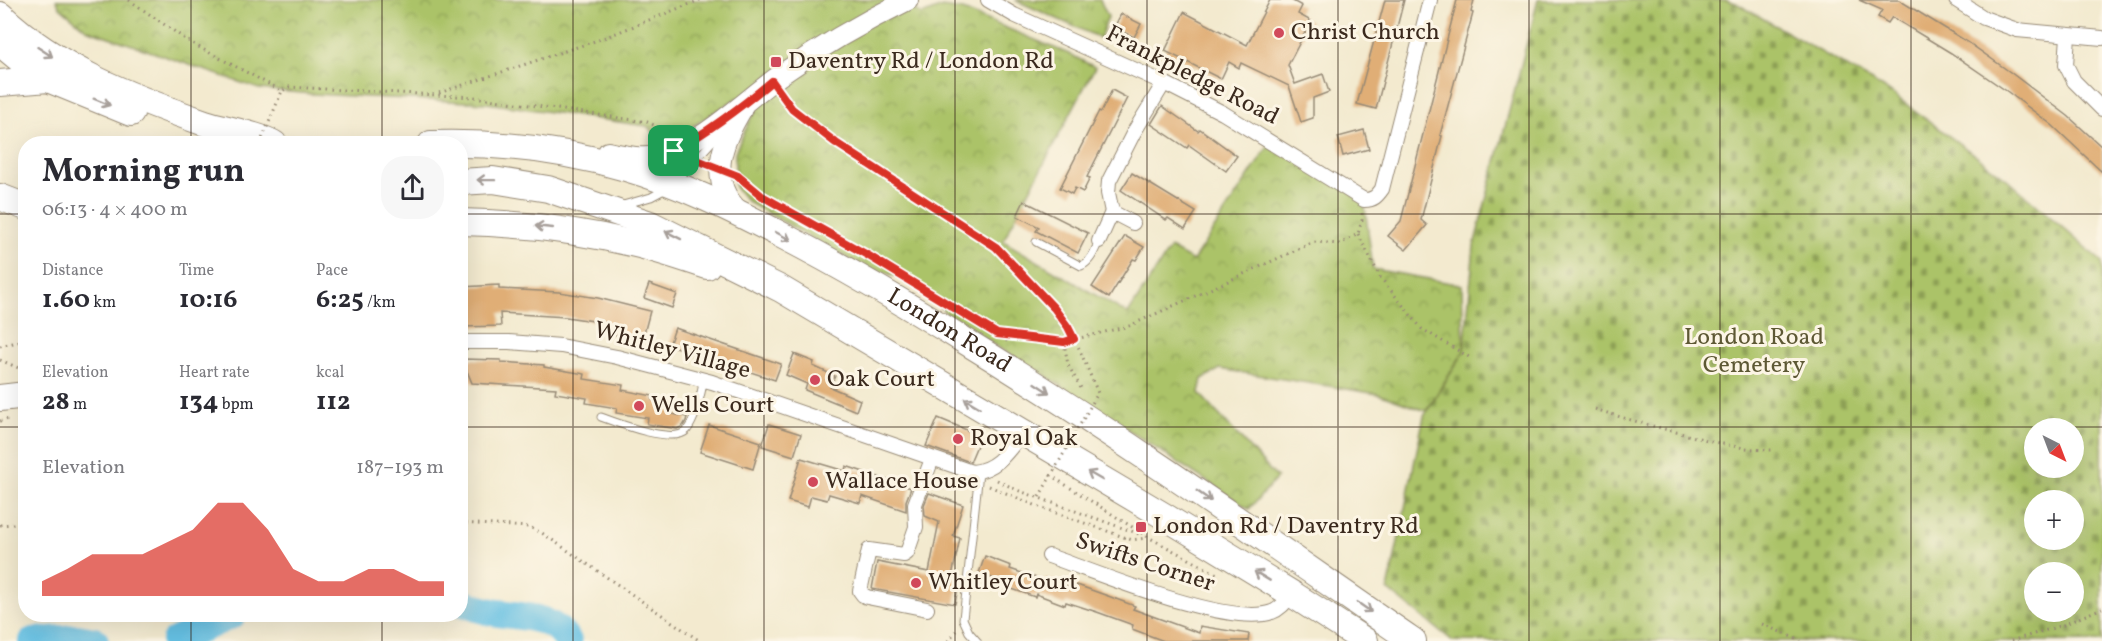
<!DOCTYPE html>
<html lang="en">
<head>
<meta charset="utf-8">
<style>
	:root { --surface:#fff; --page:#f7f7f7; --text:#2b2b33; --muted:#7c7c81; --accent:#d93025 }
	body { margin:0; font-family:Vollkorn,serif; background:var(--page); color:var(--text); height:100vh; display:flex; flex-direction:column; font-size:22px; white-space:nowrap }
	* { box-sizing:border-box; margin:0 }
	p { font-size:20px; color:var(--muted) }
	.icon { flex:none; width:33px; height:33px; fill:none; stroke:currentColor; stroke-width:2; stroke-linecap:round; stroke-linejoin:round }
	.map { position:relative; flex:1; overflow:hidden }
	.side { position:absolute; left:18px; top:136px; width:450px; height:486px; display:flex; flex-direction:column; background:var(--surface); border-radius:24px; box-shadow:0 6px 24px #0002 }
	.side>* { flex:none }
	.needle { width:39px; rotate:138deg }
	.fabs { position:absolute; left:2024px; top:418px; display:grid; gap:12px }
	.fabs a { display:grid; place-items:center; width:60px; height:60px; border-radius:50%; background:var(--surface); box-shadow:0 6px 24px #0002; font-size:30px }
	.pin { position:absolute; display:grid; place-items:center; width:51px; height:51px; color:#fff; margin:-26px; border-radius:12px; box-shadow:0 3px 9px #0006 }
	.round { display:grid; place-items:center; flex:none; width:63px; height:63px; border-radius:24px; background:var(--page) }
	.summary { display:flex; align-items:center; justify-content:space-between; height:102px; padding:0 24px }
	h1 { font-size:33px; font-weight:700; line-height:45px }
	.metrics { display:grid; grid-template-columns:repeat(3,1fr); gap:9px; height:102px; padding:6px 24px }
	.metrics div { display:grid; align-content:center }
	.metrics b { font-size:26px; font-weight:700 }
	.metrics small { font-size:16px; font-weight:400 }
	.metrics p { font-size:16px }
	.chart { height:168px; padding:12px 24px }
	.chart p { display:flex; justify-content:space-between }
	.chart svg { width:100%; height:108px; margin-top:6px; fill:var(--accent); opacity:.7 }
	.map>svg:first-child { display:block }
</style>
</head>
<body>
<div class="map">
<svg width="2102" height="641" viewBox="0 0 2102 641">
	<defs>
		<pattern id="grass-tufts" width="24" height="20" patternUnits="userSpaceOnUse" patternTransform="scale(1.5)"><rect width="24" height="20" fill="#abc368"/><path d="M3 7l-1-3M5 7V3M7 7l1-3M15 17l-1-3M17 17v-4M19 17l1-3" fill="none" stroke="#8c9f55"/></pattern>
		<pattern id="cemetery-stones" width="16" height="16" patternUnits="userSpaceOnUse" patternTransform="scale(1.5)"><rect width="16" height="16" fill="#abc368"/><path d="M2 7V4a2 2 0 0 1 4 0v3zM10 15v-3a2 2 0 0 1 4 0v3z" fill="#8c9f55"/></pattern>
		<pattern id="park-crowns" width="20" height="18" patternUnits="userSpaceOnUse" patternTransform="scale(1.5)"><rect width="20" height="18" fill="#abc368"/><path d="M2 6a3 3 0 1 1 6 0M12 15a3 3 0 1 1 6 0" fill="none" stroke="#8c9f55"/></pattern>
	</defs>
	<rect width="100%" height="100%" fill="#fcf5e5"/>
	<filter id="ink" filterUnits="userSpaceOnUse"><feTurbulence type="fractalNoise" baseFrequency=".0167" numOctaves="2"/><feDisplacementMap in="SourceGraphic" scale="12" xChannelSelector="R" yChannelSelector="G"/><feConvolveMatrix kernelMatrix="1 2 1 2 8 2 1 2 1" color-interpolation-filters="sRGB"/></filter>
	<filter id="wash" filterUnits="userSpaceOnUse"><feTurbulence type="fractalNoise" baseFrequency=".008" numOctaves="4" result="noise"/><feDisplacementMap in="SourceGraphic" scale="24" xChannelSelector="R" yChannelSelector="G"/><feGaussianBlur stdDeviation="1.35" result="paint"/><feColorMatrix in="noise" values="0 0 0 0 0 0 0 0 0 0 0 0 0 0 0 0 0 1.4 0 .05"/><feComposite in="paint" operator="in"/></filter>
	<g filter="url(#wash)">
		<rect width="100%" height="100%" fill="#f3eacf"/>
		<!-- grass -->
		<path fill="url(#grass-tufts)" stroke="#737643" stroke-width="1.5" d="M1015,0H1100L1108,17L1100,38Z"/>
		<!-- cemetery -->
		<path fill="url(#cemetery-stones)" stroke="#737643" stroke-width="1.5" fill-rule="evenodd" d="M1538,0H1726L1736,3L1887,90L2007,179L2102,262V641H1453L1388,590L1424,416L1464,352L1474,246ZM2034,429H2073V468H2034ZM2034,501H2073V540H2034ZM2034,573H2073V612H2034Z"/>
		<!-- park -->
		<path fill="url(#park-crowns)" stroke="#737643" stroke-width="1.5" d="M56,0H898L922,15L942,7L963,10L1069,54L1095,67L1003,241L1128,314L1170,248L1193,261L1271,142L1364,200L1373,269L1462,285L1464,351L1426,411L1378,394L1220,369L1202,379L1199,393L1277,478L1249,509L1043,374L955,322L926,292L898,276L863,267L748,202L735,187V152L754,111L737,98L657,149L658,138L647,126L487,103L313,94L259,89L86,29L60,7Z"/>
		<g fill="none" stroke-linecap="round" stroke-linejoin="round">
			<!-- river -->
			<g stroke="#65c0e3" stroke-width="28">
				<path d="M460,602C469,605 478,609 487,611C517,618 550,612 568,641"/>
				<path d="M33,641L78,638L95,641"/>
				<path d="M175,641L232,615"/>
			</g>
		</g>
		<g id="blocks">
			<!-- building -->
			<g fill="#e0ae76">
				<path d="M1270,0H1291L1302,6L1298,14L1311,21L1288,65L1295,84L1323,74L1329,92L1313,98V118L1301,122L1289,86L1241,63L1239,68L1229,62L1221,79L1165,51L1184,12L1247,45Z"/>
				<path d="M1385,0H1404L1376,109L1357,104Z"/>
				<path d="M1457,0H1474L1471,12L1473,13L1440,135L1442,136L1421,220L1427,225L1406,250L1388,236L1401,221Z"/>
				<path d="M1859,0H1899L1969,43L2010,72L2068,116L2102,147V172L2052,125L2008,92L1951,53L1892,17L1888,23L1878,17L1882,10Z"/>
				<path d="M1121,14L1141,24L1134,37L1114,28Z"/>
				<path d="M1112,90L1127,98L1087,177L1090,178L1083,192L1075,188L1072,194L1060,188L1099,111L1101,112Z"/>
				<path d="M1162,106L1198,131L1200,129L1237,156L1226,171L1189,145L1187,148L1151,124Z"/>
				<path d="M1364,130L1369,149L1343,156L1338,137Z"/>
				<path d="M1132,173L1196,212L1185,229L1168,218L1166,220L1121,190Z"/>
				<path d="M1024,201L1088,233L1078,253L1036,231L1039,227L1017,216Z"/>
				<path d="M1125,236L1144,247L1136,260L1133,259L1109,298L1092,287Z"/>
				<path d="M649,284L677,294L672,308L644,298Z"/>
				<path d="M499,285V289L559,292L598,298L650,311L642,341L605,332L607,323L566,317L500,313L501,326L460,327V287Z"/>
				<path d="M675,328L781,364L775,380L669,345Z"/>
				<path d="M794,354L814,362L813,366L835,376L830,387L860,400L856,411L805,390L807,384L786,375Z"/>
				<path d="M462,359L501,360V362L544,365V367L585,374L584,379L623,385L622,390L653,396L652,400L674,404L672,414L687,417L686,421L683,426L677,429L647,424L648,418L616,413L617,408L586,403L587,398L555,393L556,388L472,383Z"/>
				<path d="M938,418L981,436L970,462L926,446Z"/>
				<path d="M769,424L801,434L794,456L762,446Z"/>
				<path d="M709,425L761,442L753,469L700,452Z"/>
				<path d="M801,458L845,471L846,466L911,488L906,501V511L862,496L860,503L829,494L827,500L811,496L808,507L788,501Z"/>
				<path d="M929,493L963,505L953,536L960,538L952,576L960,577L955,604L872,589L877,562L929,572L939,522L925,516L924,505Z"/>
				<path d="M985,556L1011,566L1010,569L1045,581L1046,578L1076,589L1077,585L1108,596L1135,606L1133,609L1199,633L1200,626L1249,634L1248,641H1164L1132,629L1133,625L1097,612L1066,602L1065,605L1036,594L1035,597L1009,588L1010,585L979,573Z"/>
			</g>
		</g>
	</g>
	<g filter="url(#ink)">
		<use href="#blocks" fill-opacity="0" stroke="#978a76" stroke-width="1.5"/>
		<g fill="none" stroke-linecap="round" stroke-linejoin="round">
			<!-- lane casing -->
			<g stroke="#978a76" stroke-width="9">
				<g id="lane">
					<path d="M677,180L722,131"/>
					<path d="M623,205L651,197L666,189"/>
					<path d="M1036,242L1081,266C1091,262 1095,250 1099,241"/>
					<path d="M601,417C617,423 674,445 687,430C697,417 700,395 704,380"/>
					<path d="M977,641L969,632L963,619L979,472"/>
				</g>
			</g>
			<!-- street casing -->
			<g stroke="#978a76" stroke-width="16">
				<g id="street">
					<path d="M988,0L1014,15L1164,83L1223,113L1364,200C1374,200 1377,196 1382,189L1430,0"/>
					<path d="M1956,0L1984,18L2017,30L2102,38"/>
					<path d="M2068,36L2066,65L2074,81L2102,109"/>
					<path d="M1133,223L1112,212L1108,193L1109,181L1134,132L1164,83"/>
					<path d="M1099,241L1112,212"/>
					<path d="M460,342H509L561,346L617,357L712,382L972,472C997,470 1008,451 1022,433"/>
					<path d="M1049,556C1096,572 1229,628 1272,612C1281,609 1286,601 1292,594"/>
					<path d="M927,609L867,597L863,595L860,591L869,550L904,555L907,553L916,527L915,504L932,459"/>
				</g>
			</g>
			<!-- secondary casing -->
			<g stroke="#978a76" stroke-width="22">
				<g id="secondary">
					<path d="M608,152C626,156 644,160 662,155C704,142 744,101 779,76C820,47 863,22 908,0"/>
					<path d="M740,212C706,182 722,142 742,109"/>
				</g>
			</g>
			<!-- highway casing -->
			<g stroke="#978a76" stroke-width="28">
				<g id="highway">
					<path d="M0,15C57,69 131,97 205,123C223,129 260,135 274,144"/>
					<path d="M0,43L23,62L48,79"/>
					<path d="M0,83L48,79L131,113"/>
					<path id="s1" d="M431,144C496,142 563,150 626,168C681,184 734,210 785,237C849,270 909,306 970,344C1122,437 1266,540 1413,641"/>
					<path d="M460,182L493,180L548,189L650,224L781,289L1164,516L1292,594L1365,641"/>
					<path d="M0,197L26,207"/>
					<path d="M460,222C520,223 578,230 635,244C659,250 683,258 707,266"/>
					<path d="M0,398L26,395"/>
				</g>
			</g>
			<!-- path -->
			<g stroke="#978a76" stroke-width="3" stroke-dasharray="1.5 4.5" stroke-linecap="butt">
				<path d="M129,0L191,43L282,91L289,87L474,97L647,122L654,125L662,135"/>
				<path d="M439,93L601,39L700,0"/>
				<path d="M782,95L792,109L836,143L996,247L1054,308L1068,327L1075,339"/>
				<path d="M740,178L763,196L869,256L1010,343"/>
				<path d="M1358,234L1380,277L1422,329L1469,357"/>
				<path d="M999,334L1064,342L1129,326L1314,242L1340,244L1358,234L1362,220V212"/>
				<path d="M1064,342L1068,365L1082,390"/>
				<path d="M0,346L26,340"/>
				<path d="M0,360L26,371"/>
				<path d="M1595,409C1622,418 1649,425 1676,432C1707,440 1739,450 1772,450"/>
				<path d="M0,421L9,419"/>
				<path d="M1050,475L1148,537L1217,574"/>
				<path d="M997,480L1017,490L1142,535"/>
				<path d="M989,486L1037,506L1132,540L1146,538"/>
				<path d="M460,523L529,527L542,533L700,641"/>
				<path d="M0,525L26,523"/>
				<path d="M1762,624L1801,641"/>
				<path d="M948,641L956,631"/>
				<path d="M2011,641L2063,625L2102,608"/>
			</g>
			<!-- lane -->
			<use href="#lane" stroke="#fff" stroke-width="7"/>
			<!-- street -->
			<use href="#street" stroke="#fff" stroke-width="14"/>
			<!-- secondary -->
			<use href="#secondary" stroke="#fff" stroke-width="20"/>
			<!-- highway -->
			<use href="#highway" stroke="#fff" stroke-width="26"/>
			<!-- path-bridge -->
			<g stroke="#978a76" stroke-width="3" stroke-dasharray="1.5 4.5" stroke-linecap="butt">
				<path d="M260,144L282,91"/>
				<path d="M1039,497L1098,393L1075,339"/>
			</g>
		</g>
		<!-- one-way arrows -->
		<defs><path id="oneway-shaft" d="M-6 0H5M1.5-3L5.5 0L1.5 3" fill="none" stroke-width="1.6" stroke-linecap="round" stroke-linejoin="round" transform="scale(1.5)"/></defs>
		<g stroke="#a79f9a">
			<use href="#oneway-shaft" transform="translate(45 52) rotate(33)"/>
			<use href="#oneway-shaft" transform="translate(102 102) rotate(22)"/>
			<use href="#oneway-shaft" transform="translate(486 180) rotate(-179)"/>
			<use href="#oneway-shaft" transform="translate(544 227) rotate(-174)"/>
			<use href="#oneway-shaft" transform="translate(673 235) rotate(-153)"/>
			<use href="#oneway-shaft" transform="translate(783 236) rotate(28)"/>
			<use href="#oneway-shaft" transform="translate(1042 388) rotate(33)"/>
			<use href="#oneway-shaft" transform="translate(972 403) rotate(-149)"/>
			<use href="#oneway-shaft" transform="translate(1095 476) rotate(-150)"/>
			<use href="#oneway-shaft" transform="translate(1204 496) rotate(35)"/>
			<use href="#oneway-shaft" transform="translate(1262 576) rotate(-149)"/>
			<use href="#oneway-shaft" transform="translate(1364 607) rotate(35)"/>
		</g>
	</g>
	<g fill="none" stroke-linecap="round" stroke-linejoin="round" filter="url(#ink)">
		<!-- route casing -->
		<g stroke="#fff" stroke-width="12">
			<path id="route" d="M772,81L792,109L836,143L996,247L1054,308L1068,327L1074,339L1064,342L997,334L869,256L762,196L738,176L674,151C709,131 741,107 772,81Z"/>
		</g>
		<!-- route -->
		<use href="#route" stroke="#d93025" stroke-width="8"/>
	</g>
	<!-- grid -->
	<path fill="none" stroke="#3b2a1e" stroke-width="1.5" stroke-opacity="0.55" d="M191,0V144M382,0V144M573,0V641M764,0V641M955,0V641M1147,0V641M1338,0V641M1529,0V641M1720,0V641M1911,0V641M0,214H26M460,214H2102M0,427H26M460,427H2102M191,615V641M382,615V641"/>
	<!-- markers -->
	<g fill="#d1495b" stroke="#fcf5e5" stroke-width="2">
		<circle cx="1279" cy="33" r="6"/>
		<rect x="770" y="56" width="12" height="12" rx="3"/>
		<circle cx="815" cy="380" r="6"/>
		<circle cx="639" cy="406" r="6"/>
		<circle cx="958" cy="439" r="6"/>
		<circle cx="813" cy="482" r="6"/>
		<rect x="1135" y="521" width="12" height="12" rx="3"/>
		<circle cx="916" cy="583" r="6"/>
	</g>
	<g text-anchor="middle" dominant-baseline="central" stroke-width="6" stroke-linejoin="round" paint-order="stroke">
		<!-- poi labels -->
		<g font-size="24" fill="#3b2a1e" stroke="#fcf5e5" text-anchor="start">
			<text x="1291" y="33">Christ Church</text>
			<text x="788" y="62">Daventry Rd / London Rd</text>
			<text x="827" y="380">Oak Court</text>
			<text x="651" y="406">Wells Court</text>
			<text x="970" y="439">Royal Oak</text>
			<text x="825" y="482">Wallace House</text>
			<text x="1153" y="527">London Rd / Daventry Rd</text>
			<text x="928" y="583">Whitley Court</text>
		</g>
		<!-- street labels -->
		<g font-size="24" fill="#3b2a1e" stroke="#fcf5e5">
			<text transform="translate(1192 76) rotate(27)">Frankpledge Road</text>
			<text stroke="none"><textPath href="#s1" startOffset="560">London Road</textPath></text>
			<text transform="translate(672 351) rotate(15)">Whitley Village</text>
			<text transform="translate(1145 563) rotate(18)">Swifts Corner</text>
		</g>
		<!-- park labels -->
		<g font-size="24" fill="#5d5834" stroke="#fcf5e5">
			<text x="1754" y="338">London Road<tspan x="1754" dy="28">Cemetery</tspan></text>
		</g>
	</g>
</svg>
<div class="fabs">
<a><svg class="needle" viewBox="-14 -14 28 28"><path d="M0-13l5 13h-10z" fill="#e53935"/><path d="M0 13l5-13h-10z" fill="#7c7c81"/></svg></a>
<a>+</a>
<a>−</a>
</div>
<div class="pin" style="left:674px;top:151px;background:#1e9e55"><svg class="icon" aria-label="arrive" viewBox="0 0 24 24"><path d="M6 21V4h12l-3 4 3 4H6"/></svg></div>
<section class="side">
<div class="summary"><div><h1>Morning run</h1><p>06:13 · 4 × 400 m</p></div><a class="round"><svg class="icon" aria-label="share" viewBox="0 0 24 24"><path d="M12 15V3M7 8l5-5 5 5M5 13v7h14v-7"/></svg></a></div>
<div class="metrics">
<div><p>Distance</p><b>1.60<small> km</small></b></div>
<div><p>Time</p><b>10:16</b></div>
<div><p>Pace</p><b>6:25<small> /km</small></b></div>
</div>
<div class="metrics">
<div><p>Elevation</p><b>28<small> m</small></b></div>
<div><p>Heart rate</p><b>134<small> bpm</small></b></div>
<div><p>kcal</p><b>112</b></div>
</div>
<div class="chart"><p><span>Elevation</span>187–193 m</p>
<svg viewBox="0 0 160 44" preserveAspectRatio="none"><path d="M0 44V38L10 33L20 27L30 27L40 27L50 22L60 17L70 6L80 6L90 17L100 33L110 38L120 38L130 33L140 33L150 38L160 38V44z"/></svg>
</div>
</section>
</div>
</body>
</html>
